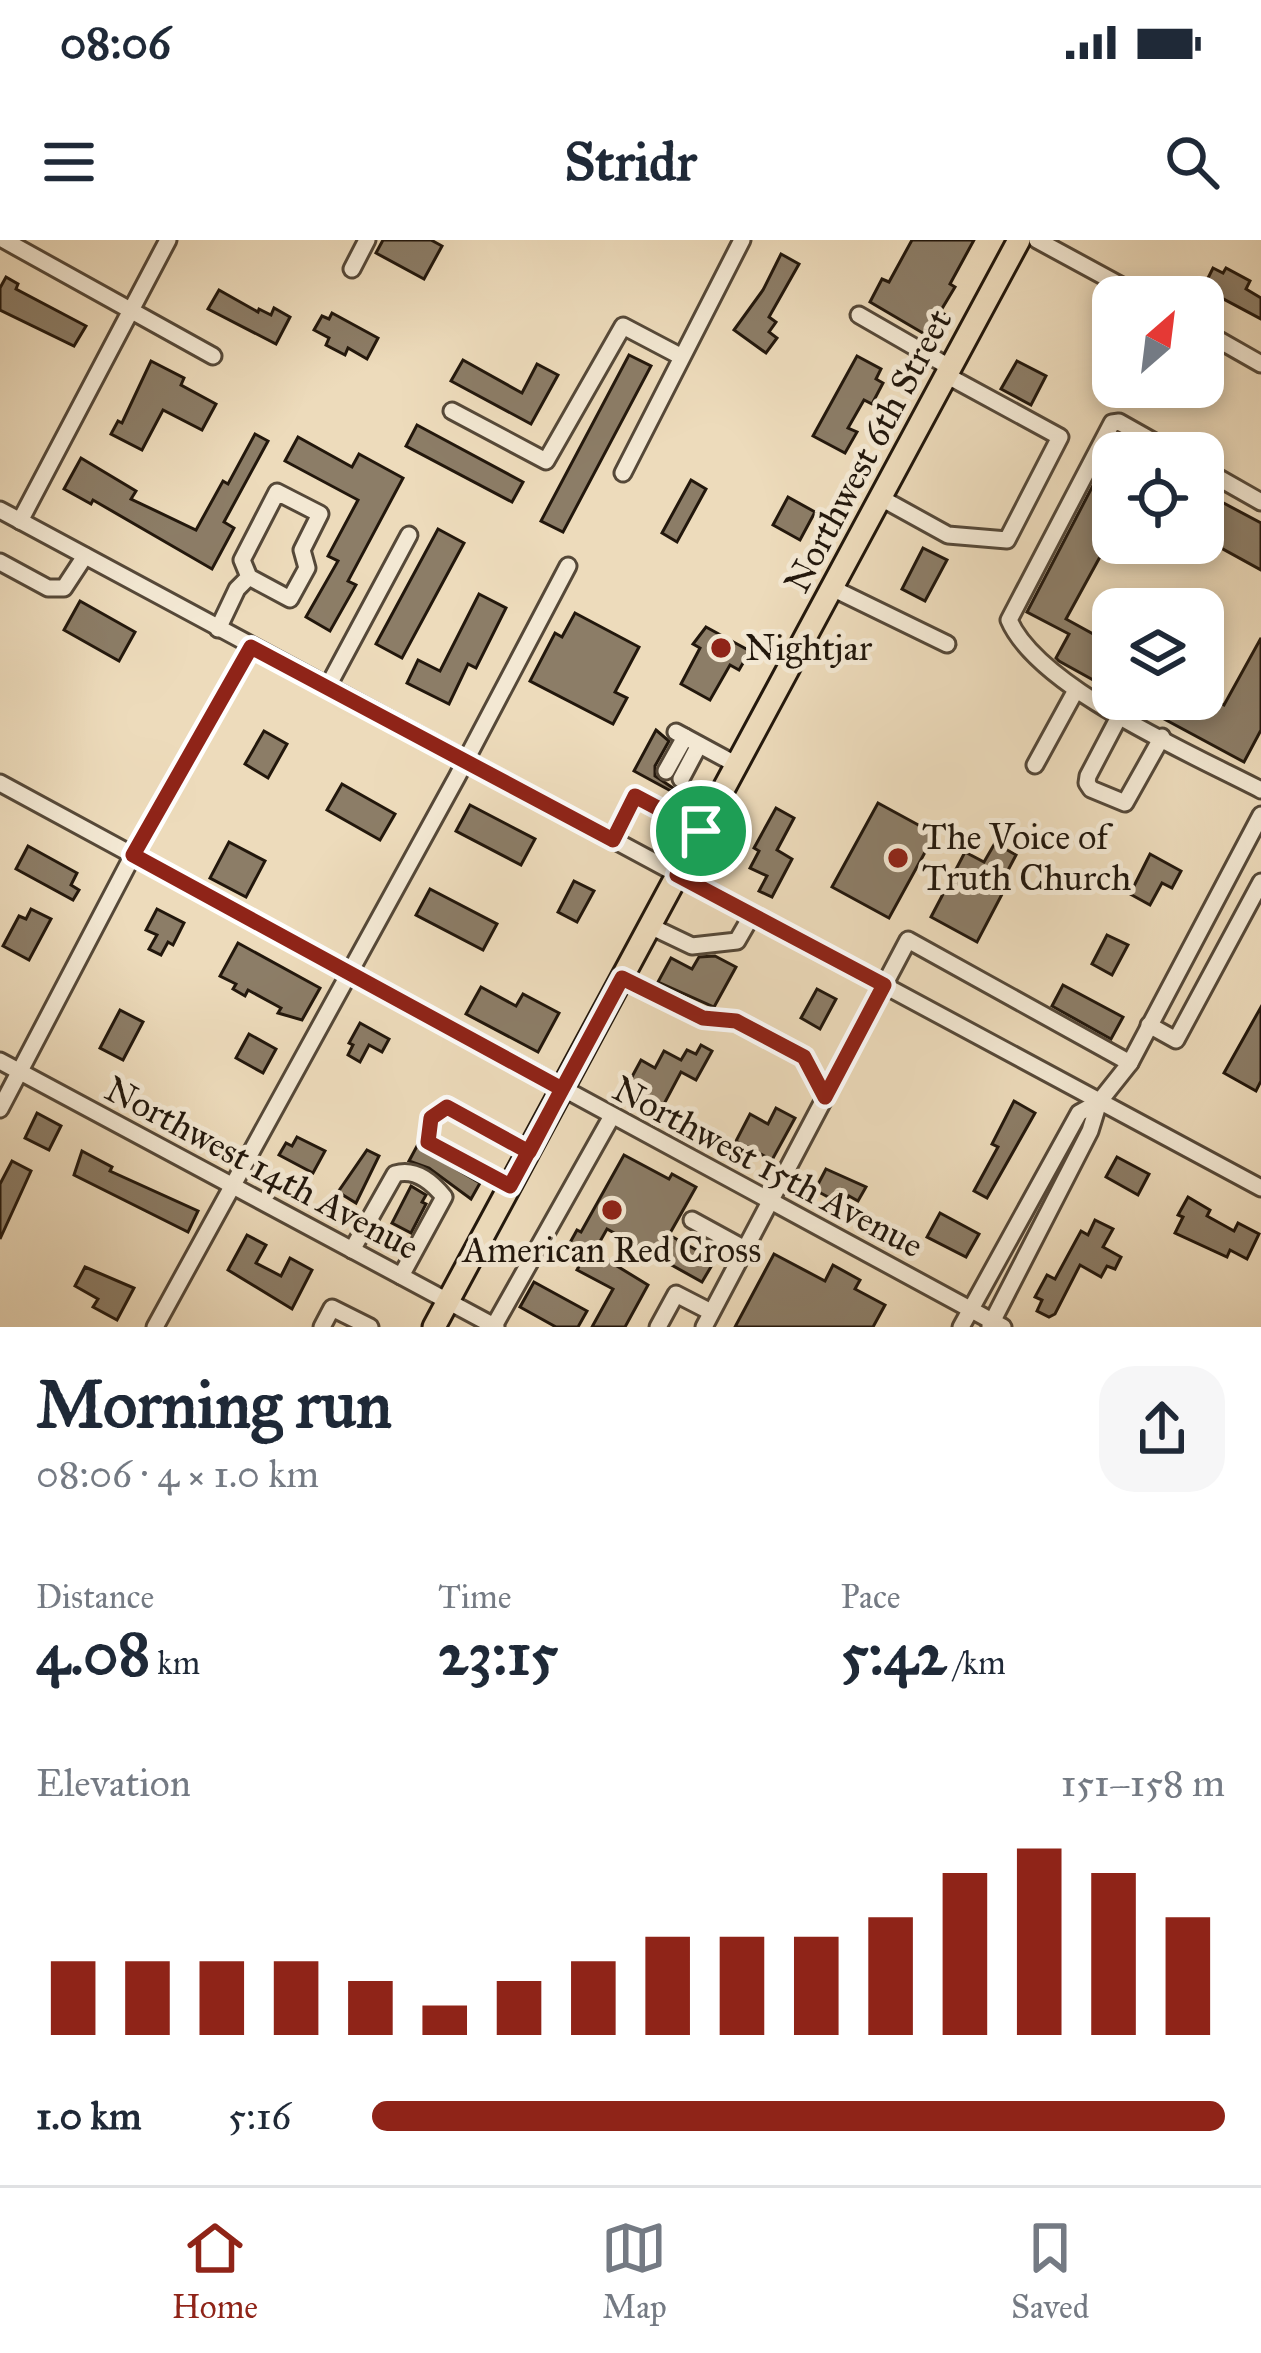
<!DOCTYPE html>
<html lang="en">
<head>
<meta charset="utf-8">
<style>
	:root { --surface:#fff; --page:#f6f6f7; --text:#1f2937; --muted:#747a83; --line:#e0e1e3; --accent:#8f2418 }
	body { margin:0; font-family:"IM FELL Great Primer",serif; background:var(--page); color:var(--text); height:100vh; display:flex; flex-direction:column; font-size:45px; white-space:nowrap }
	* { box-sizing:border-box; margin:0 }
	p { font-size:39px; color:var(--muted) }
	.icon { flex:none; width:66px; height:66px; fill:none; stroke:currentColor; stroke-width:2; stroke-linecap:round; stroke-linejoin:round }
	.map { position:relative; height:1087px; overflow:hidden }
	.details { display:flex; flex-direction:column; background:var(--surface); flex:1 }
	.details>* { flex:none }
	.needle { width:78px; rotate:28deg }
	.tools { position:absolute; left:1092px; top:36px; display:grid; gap:24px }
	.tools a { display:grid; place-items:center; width:132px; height:132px; border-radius:24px; background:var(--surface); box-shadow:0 6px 18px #0003; font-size:60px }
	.pin { position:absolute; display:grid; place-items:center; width:102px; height:102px; color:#fff; margin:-51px; border:6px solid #fff; border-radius:50%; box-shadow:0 3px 12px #0007 }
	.round { display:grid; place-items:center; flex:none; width:126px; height:126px; border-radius:36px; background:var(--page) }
	.summary { display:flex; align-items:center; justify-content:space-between; height:204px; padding:0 36px }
	h1 { font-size:66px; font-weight:800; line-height:90px }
	.metrics { display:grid; grid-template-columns:repeat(3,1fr); gap:18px; height:204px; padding:12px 36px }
	.metrics div { display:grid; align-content:center }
	.metrics b { font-size:60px; font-weight:800 }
	.metrics small { font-size:33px; font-weight:400 }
	.metrics p { font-size:33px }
	.chart { height:336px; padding:24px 36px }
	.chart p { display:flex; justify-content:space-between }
	.chart svg { width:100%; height:216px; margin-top:12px; stroke:var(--accent); stroke-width:6 }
	ul { padding:0 36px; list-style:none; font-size:39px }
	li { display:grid; grid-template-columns:192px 144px 1fr; align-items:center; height:90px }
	li i { height:30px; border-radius:15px; background:var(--accent) }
	.status { display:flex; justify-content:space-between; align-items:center; height:84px; padding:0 60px; background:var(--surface); direction:ltr }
	.status svg { height:33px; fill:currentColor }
	header { display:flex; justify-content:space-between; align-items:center; height:156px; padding:0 36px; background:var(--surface); font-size:54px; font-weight:800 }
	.dock { display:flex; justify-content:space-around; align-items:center; height:168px; border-top:3px solid var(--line); background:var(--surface); font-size:33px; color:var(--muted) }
	.dock a { display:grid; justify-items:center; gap:6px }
	.dock .active { color:var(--accent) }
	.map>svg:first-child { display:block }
</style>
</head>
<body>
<div class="status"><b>08:06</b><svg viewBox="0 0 49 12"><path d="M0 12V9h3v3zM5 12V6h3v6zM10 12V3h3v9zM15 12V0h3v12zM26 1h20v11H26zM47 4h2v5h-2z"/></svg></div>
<header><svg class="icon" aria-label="menu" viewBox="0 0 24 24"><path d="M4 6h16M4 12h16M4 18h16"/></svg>Stridr<svg class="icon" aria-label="search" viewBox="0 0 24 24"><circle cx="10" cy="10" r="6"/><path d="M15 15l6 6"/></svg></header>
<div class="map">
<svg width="1261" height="1087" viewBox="0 0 1261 1087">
	<rect width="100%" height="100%" fill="#eddbbb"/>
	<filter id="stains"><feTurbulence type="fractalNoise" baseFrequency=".00167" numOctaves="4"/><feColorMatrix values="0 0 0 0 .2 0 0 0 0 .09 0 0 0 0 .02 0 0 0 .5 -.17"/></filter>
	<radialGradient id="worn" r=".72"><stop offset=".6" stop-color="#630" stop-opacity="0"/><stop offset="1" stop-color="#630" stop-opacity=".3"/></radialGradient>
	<!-- building -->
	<g fill="#8c7d67" stroke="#22170c" stroke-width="3">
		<path d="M383,0H431L442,6L424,39L376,13Z"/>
		<path d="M912,0H974L950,44L955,47L940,72L946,75L933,99L870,62L882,39L889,42Z"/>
		<path d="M781,14L799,24L769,77L776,82L769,92L777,98L766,113L734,90L763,50Z"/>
		<path d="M1213,28L1223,33L1226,28L1250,41L1246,49L1261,58V79L1203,48Z"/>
		<path d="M6,37L18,44L16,49L86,86L74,106L0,70V48Z"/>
		<path d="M219,50L258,72L259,69L271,75L274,68L290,77L276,104L208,69Z"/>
		<path d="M332,73L378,98L367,119L348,108L345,115L326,105L329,98L314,90L322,76L329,79Z"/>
		<path d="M629,115L651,126L563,292L541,281Z"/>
		<path d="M857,116L881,129L876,139L883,143L872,164L864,160L848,188L857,192L845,213L813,196Z"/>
		<path d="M463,120L522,153L537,124L558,135L531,184L451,141Z"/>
		<path d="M151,121L184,138L181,145L216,164L202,190L163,170L142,210L111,194L118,181L122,183Z"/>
		<path d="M1017,121L1046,136L1031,165L1001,149Z"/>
		<path d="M417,185L523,242L512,262L406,206Z"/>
		<path d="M255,194L268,201L224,282L234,288L212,329L93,260L91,264L64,249L81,218L136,251L131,259L196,290L223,241L228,244Z"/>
		<path d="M298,197L352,227L359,214L403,238L348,341L356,345L330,391L306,377L338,321L328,316L358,260L285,221Z"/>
		<path d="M1113,207V293L1066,379L1113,405V451L1059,421L1056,418L1069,394L1027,372Z"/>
		<path d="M691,240L706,249L677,302L662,293Z"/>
		<path d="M1203,252L1261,283V330L1203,298Z"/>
		<path d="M788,257L815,272L800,300L773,285Z"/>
		<path d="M438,289L464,303L402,418L376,404Z"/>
		<path d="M923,308L947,320L925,361L902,349Z"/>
		<path d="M479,354L506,368L476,428L468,424L449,464L407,443L418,420L440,431Z"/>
		<path d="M80,361L135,392L119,421L64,390Z"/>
		<path d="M575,373L639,407L615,452L627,458L613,484L530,441L555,393L562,397Z"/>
		<path d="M706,387L750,411L739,430L730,425L710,460L681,444L700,408L693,404Z"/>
		<path d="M1261,398V490L1244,522L1127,459H1203V454L1224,465Z"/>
		<path d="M656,490L669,501L655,526V536L676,550H686L682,557L634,531Z"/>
		<path d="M264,491L287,504L268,538L245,524Z"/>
		<path d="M342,544L395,574L380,600L327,570Z"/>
		<path d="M878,563L935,594L889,678L832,647Z"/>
		<path d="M470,565L535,599L521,625L456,591Z"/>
		<path d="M776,568L794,578L777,610L792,619L772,657L759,651L767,636L750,628L759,611L754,608Z"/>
		<path d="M229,602L265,621L246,657L210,638Z"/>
		<path d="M995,603L1016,615L1006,634L1011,637L977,702L931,677L965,612L984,622Z"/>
		<path d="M28,606L77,633L71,645L79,650L73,660L16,629Z"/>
		<path d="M1150,614L1181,631L1172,648L1162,643L1150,665L1130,654Z"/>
		<path d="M574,641L594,651L577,682L558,672Z"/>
		<path d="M430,649L497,684L483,710L416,675Z"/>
		<path d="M31,669L51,679L29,720L3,706L19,676L26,679Z"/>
		<path d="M157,669L184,683L173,705L168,702L161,715L149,709L157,695L146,690Z"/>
		<path d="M1107,695L1128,705L1112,735L1092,724Z"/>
		<path d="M238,703L320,748L302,780L278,773L281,768L248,750L245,756L233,749L236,744L220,736Z"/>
		<path d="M715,716L736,727L714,767L658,742L671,718L692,729L699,717Z"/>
		<path d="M1063,745L1123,777L1111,799L1052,766Z"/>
		<path d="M481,747L516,766L523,754L559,773L538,812L466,774Z"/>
		<path d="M817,749L836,759L820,789L801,778Z"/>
		<path d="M1261,767V841L1256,851L1224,833Z"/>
		<path d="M120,770L143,782L123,820L100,808Z"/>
		<path d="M360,783L389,799L382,812L369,805L360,822L348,815L353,805L349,803Z"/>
		<path d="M249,794L276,809L263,833L236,818Z"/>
		<path d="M701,805L712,811L696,840L681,832L663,866L627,846L641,820L655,828L664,811L681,820L687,810L696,814Z"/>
		<path d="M1014,861L1035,873L987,958L974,951L998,907L992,904Z"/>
		<path d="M776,868L795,878L772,920L736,901L750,874L768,884Z"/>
		<path d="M37,873L61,886L49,910L25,898Z"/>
		<path d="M297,897L325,911L313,933L279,915L286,903L292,906Z"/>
		<path d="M417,906L480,943L471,959L429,928L409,921Z"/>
		<path d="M367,910L379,916L356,963L338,952Z"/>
		<path d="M82,911L112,927L110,931L198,971L188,992L74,935Z"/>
		<path d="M624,915L669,939L672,934L696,947L669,995L715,1020L702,1042L607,989L594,1012L648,1045L625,1087H592L613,1049L577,1030L583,1019L566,1010L577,990L581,992Z"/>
		<path d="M1117,917L1149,934L1138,955L1106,937Z"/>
		<path d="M12,921L31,931L0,999V944Z"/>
		<path d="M826,929L866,947L858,961L849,956L843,965L815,950Z"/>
		<path d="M411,946L426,955L422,962L426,964L411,993L392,983Z"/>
		<path d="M1188,957L1210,970L1207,976L1234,991L1238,983L1259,994L1247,1019L1230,1010L1227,1017L1175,993L1183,977L1178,975Z"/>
		<path d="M940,973L979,994L966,1017L927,997Z"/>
		<path d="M1095,980L1113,989L1103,1007L1121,1017L1115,1029L1107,1026L1101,1037L1080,1025L1055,1074L1049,1077L1037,1071L1042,1060L1035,1057L1047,1035L1055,1039L1081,991L1088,995Z"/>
		<path d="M247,995L266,1005L256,1023L281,1036L290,1018L312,1030L292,1069L228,1030Z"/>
		<path d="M774,1014L825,1041L833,1025L860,1040L855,1049L885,1065L873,1087H735Z"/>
		<path d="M85,1027L134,1048L117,1080L93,1067L98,1059L75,1046Z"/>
		<path d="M534,1042L587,1071L578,1087H556L520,1067Z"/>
	</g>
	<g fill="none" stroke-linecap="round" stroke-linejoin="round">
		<!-- minor casing -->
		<g stroke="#554838" stroke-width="21">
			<g id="minor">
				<path d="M4,0L213,116"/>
				<path d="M1037,0L1142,57"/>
				<path d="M352,29L367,0"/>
				<path d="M859,75L951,128"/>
				<path d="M1203,91L1261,124"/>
				<path d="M452,171L546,221L623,86L680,116"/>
				<path d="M1174,213L1119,182L1112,183L1009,380C1038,448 1194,515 1261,550"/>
				<path d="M1203,229L1261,262"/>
				<path d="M623,233L742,0"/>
				<path d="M881,258L948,295L1007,300L1060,197L946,135"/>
				<path d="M0,270L1261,948"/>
				<path d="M20,281L168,0"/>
				<path d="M0,322L48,348H64L85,316"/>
				<path d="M832,348L947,404"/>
				<path d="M218,389L237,349L249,337L290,359L307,328L302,310L320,274L277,252L242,320L249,337"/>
				<path d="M327,448L409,295"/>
				<path d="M1120,475L1088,536L1087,543L1091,549L1125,563L1162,497"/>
				<path d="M676,492L737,525"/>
				<path d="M1035,525L1076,450"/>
				<path d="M666,531L685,497"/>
				<path d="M681,539L699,505"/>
				<path d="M0,543L1003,1087"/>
				<path d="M613,600L635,557L701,591"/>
				<path d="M650,686L692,706L737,701L752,675"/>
				<path d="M622,738L703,778L736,781L804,817L825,857"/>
				<path d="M1149,785L1176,800L1261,642"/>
				<path d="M0,821L496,1087"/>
				<path d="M0,869L133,615L252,407"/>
				<path d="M510,946L428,902L431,878L447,867L528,912"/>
				<path d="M692,980L745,1009"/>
				<path d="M352,1010L395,934C415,928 432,942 444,957L401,1036"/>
				<path d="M494,1086L612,876"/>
				<path d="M990,1086L1090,891L1099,862"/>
				<path d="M155,1087L457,537L568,326"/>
				<path d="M322,1087L332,1068L370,1087"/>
				<path d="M658,1087L676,1054L711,1072"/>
				<path d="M704,1087L908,700L1130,823"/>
				<path d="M961,1087L1079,873L1099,862L1130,823L1261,575"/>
			</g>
		</g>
		<!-- major casing -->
		<g stroke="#22170c" stroke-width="27">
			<path id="major" d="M434,1087L1019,0"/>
		</g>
		<!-- minor -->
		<use href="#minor" stroke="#f3e8d3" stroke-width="15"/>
		<!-- major -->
		<use href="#major" stroke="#eddbbb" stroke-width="21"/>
	</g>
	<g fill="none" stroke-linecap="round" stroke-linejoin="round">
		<!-- route casing -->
		<g stroke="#fff" stroke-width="24">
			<path id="route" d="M701,591L635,556L613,600L251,407L133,615L562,849L529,912L447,867L431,878L428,902L510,946C547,877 585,808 622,738L703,778L736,781L804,817L825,857L884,745L677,635L701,591"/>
		</g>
		<!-- route -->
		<use href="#route" stroke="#8f2418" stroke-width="15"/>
	</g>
	<!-- markers -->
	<g fill="#8f2418" stroke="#f3e8d3" stroke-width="4.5">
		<circle cx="721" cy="408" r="12"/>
		<circle cx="898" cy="618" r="12"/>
		<circle cx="612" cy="970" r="12"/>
	</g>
	<g text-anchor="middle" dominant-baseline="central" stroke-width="10" stroke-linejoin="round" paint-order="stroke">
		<!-- street labels -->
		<g font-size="36" fill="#22170c" stroke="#f3e8d3">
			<text transform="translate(868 211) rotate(-62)">Northwest 6th Street</text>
			<text transform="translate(768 927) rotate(28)">Northwest 15th Avenue</text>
			<text transform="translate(262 928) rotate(28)">Northwest 14th Avenue</text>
		</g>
		<!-- poi labels -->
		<g font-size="36" fill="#22170c" stroke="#f3e8d3" text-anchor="start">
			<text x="745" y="408">Nightjar</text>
			<text x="922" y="597">The Voice of<tspan x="922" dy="41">Truth Church</tspan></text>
			<text x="612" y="1010" text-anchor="middle">American Red Cross</text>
		</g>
	</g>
	<rect width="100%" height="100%" filter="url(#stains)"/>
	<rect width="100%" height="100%" fill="url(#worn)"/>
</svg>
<div class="tools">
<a><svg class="needle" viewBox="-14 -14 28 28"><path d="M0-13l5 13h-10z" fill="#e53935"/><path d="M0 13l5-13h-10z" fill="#747a83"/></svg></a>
<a><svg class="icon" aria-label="locate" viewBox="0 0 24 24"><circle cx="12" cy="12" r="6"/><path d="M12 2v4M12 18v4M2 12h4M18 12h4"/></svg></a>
<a><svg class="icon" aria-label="layers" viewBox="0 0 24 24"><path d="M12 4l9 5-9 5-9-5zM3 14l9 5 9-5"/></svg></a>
</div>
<div class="pin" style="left:701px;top:591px;background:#1e9e55"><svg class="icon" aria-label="arrive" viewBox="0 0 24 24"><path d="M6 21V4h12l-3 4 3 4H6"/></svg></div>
</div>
<section class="details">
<div class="summary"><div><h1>Morning run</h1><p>08:06 · 4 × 1.0 km</p></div><a class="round"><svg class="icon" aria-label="share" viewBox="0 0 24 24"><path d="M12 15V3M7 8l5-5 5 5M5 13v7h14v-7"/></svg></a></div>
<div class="metrics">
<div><p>Distance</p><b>4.08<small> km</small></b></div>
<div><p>Time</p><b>23:15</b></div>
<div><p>Pace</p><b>5:42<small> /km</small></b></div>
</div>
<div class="chart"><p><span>Elevation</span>151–158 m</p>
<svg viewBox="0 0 160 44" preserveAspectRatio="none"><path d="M5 44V29M15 44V29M25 44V29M35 44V29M45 44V33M55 44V38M65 44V33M75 44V29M85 44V24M95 44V24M105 44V24M115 44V20M125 44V11M135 44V6M145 44V11M155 44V20"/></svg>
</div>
<ul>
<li><b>1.0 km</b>5:16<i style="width:100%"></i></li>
</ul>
</section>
<nav class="dock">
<a class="active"><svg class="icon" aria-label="home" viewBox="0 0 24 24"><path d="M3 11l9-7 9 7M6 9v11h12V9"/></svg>Home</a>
<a><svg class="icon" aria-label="map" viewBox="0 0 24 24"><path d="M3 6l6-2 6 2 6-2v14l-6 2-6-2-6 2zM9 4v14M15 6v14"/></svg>Map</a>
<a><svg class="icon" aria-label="saved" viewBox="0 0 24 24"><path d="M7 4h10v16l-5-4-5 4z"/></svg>Saved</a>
</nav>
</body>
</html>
